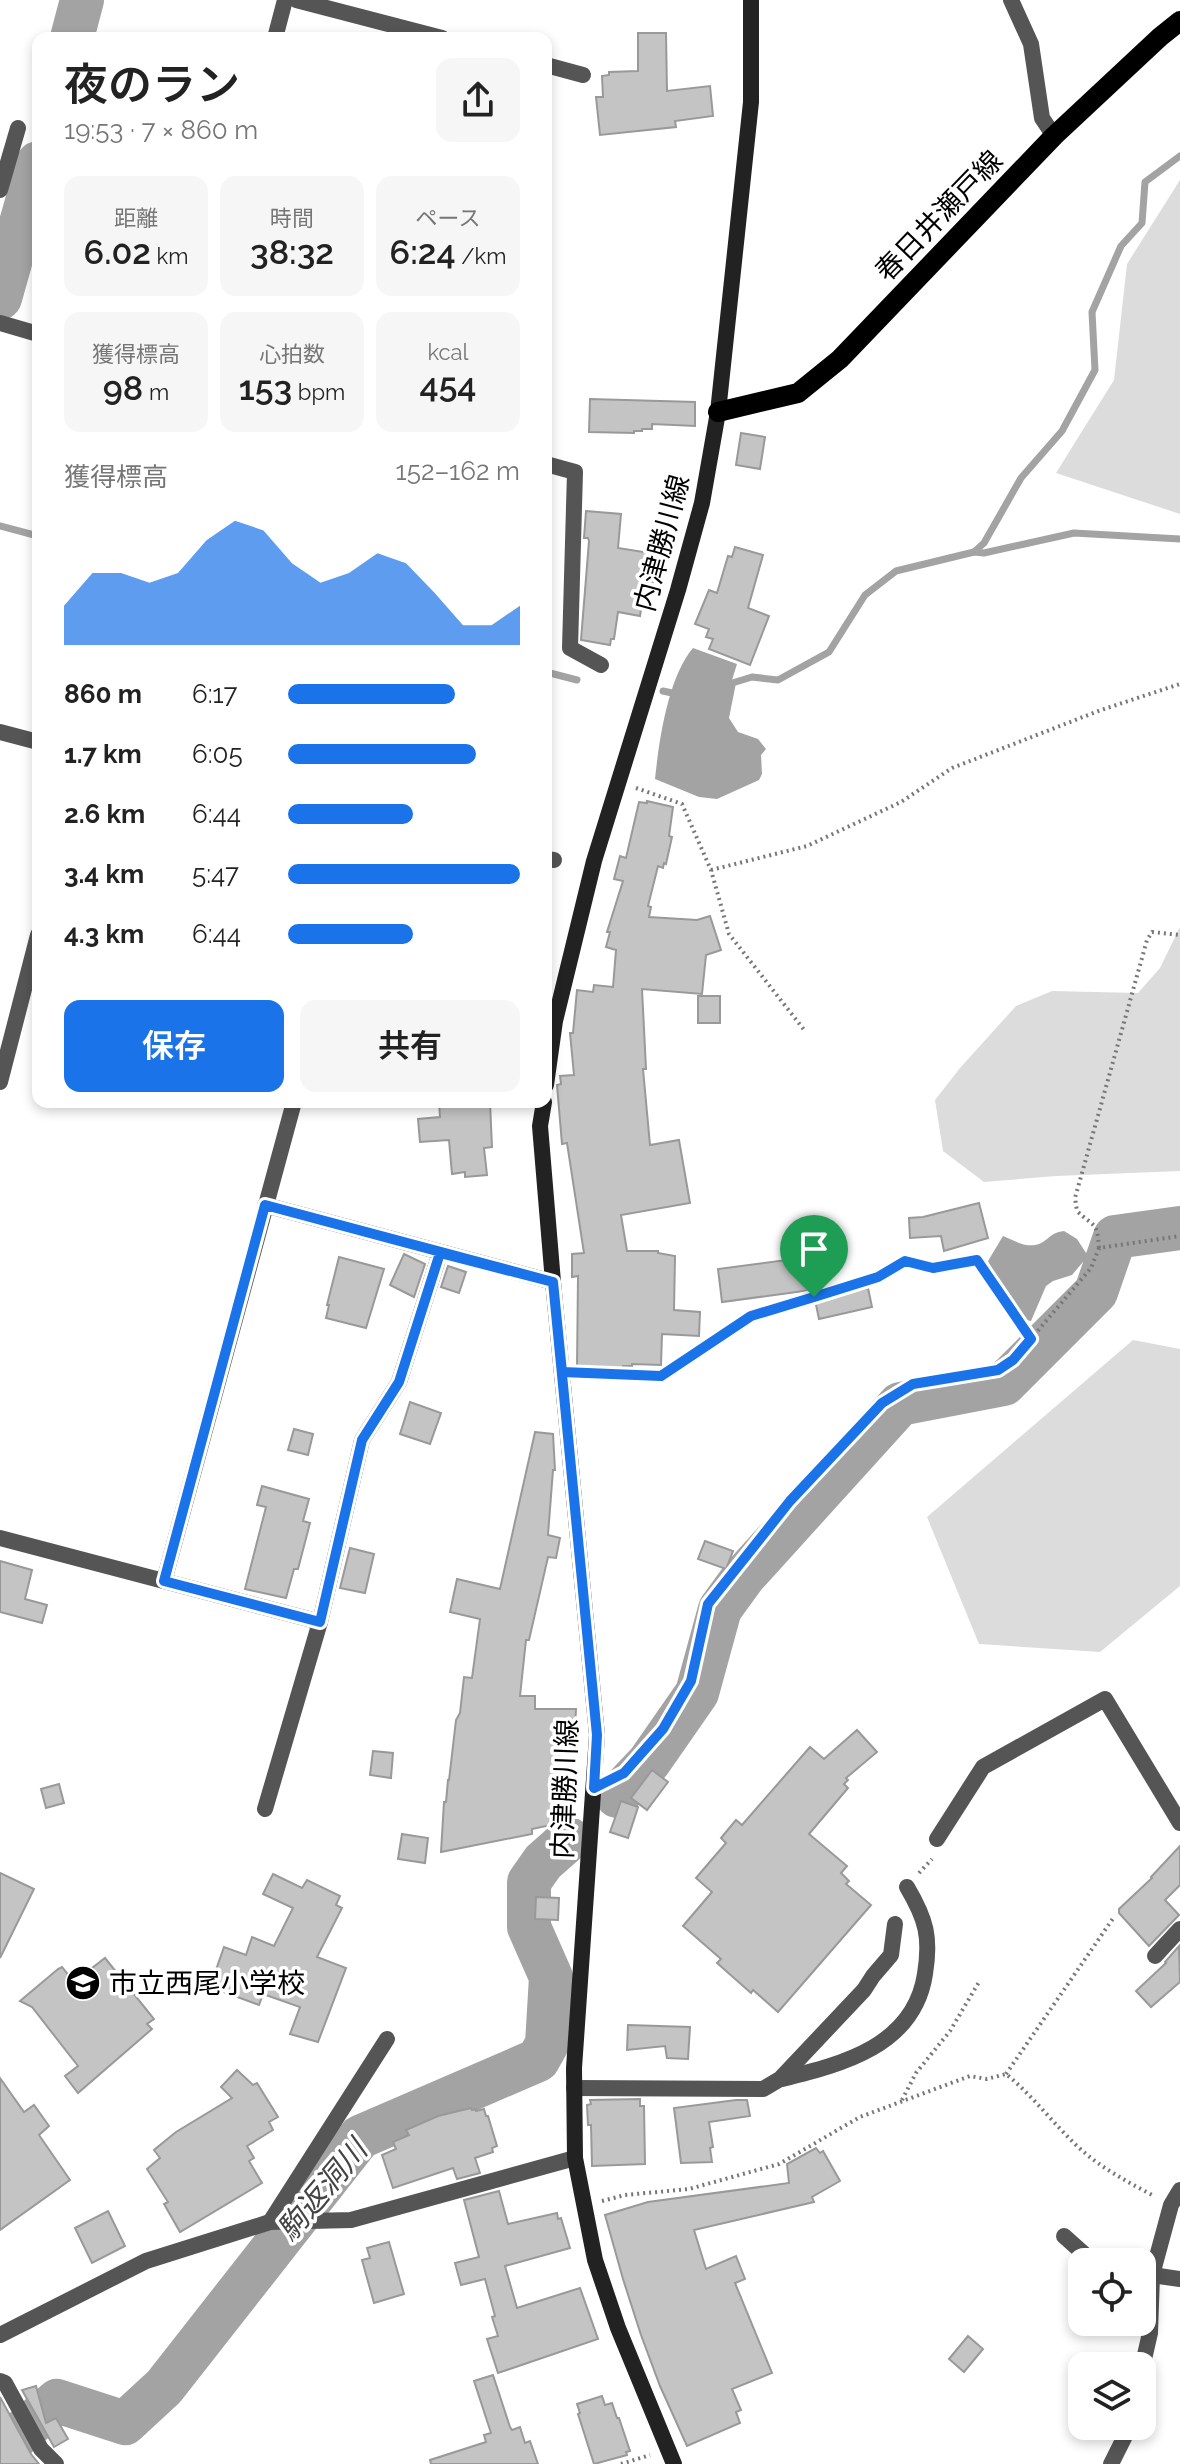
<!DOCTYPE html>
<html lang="ja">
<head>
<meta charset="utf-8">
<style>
	:root { --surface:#fff; --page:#f6f6f6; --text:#222; --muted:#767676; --accent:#1a73e8 }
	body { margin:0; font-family:Raleway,"Noto Sans JP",sans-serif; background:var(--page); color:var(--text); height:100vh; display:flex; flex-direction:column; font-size:30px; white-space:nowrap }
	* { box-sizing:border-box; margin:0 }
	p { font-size:26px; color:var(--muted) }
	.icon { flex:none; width:44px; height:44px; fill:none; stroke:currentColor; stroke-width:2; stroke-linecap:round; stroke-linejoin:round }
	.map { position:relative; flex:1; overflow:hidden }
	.details { position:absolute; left:32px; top:32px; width:520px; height:1076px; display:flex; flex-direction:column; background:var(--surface); border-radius:16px; box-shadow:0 4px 12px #0003 }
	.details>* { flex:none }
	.buttons { position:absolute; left:1068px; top:2248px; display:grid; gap:16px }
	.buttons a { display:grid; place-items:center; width:88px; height:88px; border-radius:16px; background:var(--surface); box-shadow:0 4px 12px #0003; font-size:40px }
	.pin { position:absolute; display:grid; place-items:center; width:68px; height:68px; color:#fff; margin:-82px -34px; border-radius:50% 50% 50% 0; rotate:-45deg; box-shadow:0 0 8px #0007 }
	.pin .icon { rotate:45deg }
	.round { display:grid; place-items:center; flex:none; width:84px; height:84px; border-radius:16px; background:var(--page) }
	.head { display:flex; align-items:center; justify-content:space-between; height:136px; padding:0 32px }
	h1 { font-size:44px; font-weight:600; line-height:60px }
	.figures { display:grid; grid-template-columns:repeat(3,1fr); gap:12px; height:136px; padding:8px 32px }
	.figures div { display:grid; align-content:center; border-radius:16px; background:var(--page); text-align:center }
	.figures b { font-size:34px; font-weight:600 }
	.figures small { font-size:22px; font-weight:400 }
	.figures p { font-size:22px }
	.chart { height:224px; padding:16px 32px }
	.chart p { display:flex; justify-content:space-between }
	.chart svg { width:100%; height:144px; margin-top:8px; fill:var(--accent); opacity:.7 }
	.action { display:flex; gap:16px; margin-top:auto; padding:16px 32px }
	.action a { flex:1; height:92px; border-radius:16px; background:var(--accent); color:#fff; font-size:32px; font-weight:600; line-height:92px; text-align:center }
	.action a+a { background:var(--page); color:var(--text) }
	ul { padding:0 32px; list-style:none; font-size:26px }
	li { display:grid; grid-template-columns:128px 96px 1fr; align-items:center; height:60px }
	li i { height:20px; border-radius:10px; background:var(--accent) }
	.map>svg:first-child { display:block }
</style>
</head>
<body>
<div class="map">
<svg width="1180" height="2464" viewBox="0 0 1180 2464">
	<rect width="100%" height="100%" fill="#fff"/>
	<!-- green -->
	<g fill="#dcdcdc">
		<path d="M1180,180V514L1056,473L1114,380L1127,264Z"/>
		<path d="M1180,927V1171L1056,1176L984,1182L943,1151L935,1100L960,1068L1016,1006L1052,991L1138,993L1160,968Z"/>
		<path d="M1133,1340L1180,1349V1586L1100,1652L979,1644L927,1517Z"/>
	</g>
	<!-- water -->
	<g fill="#a3a3a3">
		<path d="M693,648L737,664L732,680L736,683L729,718L738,732L758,739L766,749L761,755L762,774L759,780L717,799L699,797L655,779C659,741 668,677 693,648Z"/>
		<path d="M1064,1231L1077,1239L1088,1256L1072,1275L1053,1281L1046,1286L1031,1321L1026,1320L999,1283L988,1261L1003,1236C1018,1242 1032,1252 1047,1239C1053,1234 1056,1232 1064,1231Z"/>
	</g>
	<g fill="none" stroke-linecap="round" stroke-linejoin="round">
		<!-- stream -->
		<g stroke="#a3a3a3" stroke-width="7">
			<path d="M0,526L38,536"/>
			<path d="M974,552L984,553L1074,533L1180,539"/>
			<path d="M546,672L577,680"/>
			<path d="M729,684L752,677L778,680L829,652L865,595L896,571L974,552L984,543L1021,478L1062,431L1095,370L1092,312L1121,246L1142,223L1145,182L1180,156"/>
			<path d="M663,691L672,693L681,691"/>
		</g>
		<!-- river -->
		<g stroke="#a3a3a3" stroke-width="44">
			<path d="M72,38L82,0"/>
			<path d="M0,298L38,163"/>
			<path d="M617,1796L649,1762L697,1693L720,1609L744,1576L900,1404L1004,1384L1096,1292L1115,1237L1180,1228"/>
			<path d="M0,2451L57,2401L125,2423L164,2387L360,2137L538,2060L547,2044L551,1977L529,1927V1882L543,1862L569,1839"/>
		</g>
	</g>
	<!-- building -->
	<g fill="#c4c4c4" stroke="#999" stroke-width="2">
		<path d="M638,33H666L667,91L710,86L713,116L675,121L676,127L600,135L596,97H603L602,76L609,75V72L638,71Z"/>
		<path d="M590,399L695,402V426L652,424V429H642V431H634V433L589,432Z"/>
		<path d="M741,433L765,437L760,469L736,465Z"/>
		<path d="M586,511L621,514L618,548L662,555L658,578L654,577L651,597L643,596L640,616L618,612L614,639H611L610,645L581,640L589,541L588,538H584Z"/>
		<path d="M735,547L763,555L748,608L769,616L750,665L709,649L713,639L706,637L709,629L695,624L709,590L717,593L728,556L732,557Z"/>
		<path d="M647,801L673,807L669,836L672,837L666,864L664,863L663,868L658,866L648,906L651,907L649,917L697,920L710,916L721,950L706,955L702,994L642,989L646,1069H643L650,1145L679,1140L690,1203L621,1215L627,1251H658V1253L675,1256L674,1310L700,1312L699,1336L662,1334L661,1365L632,1364V1366H623V1368H577L578,1276L572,1277V1254L584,1253L567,1143L562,1144L557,1085L561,1084L560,1076L574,1075L570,1033H573L577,990L593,992L594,985L613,987L616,950L606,947L610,932H607L623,881L614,879L620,856L626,858L639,802L647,803Z"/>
		<rect x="698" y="996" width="22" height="27"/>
		<path d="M439,1102H490L492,1147L484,1148L487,1175L465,1177V1172L452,1174L449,1140L420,1142L418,1119L440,1117Z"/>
		<path d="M979,1203L988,1238L944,1251L941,1236L910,1238L909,1218L923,1217Z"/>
		<path d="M813,1252L819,1289L722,1302L718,1269L787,1260L786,1256Z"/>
		<path d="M404,1254L425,1264L414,1297L390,1285Z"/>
		<path d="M339,1257L384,1269L366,1328L326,1318L329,1305H327Z"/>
		<path d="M448,1266L466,1272L459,1293L441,1287Z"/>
		<path d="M868,1288L872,1307L819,1319L815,1300Z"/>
		<path d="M410,1402L441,1413L430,1444L400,1434Z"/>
		<path d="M294,1429L313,1434L308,1455L288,1450Z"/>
		<path d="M535,1432L553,1434L555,1470H553L548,1535L560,1538L556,1558L548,1557L529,1640H526L520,1696H535V1709H576L575,1728H560L559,1794L571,1793L573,1813L558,1814L560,1823L532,1829V1834L441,1852L444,1802H446L448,1780H449L456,1720L460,1713L464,1677L472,1678L480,1619L450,1612L457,1579L500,1589Z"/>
		<path d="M262,1486L309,1499L303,1521L310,1523L298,1569H294L286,1598L245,1589L266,1507L257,1505Z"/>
		<path d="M705,1541L733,1551L726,1569L698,1559Z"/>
		<path d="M350,1548L374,1554L365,1593L340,1588Z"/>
		<path d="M0,1561L32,1570L25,1599L47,1605L42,1623L0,1612Z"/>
		<path d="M857,1730L877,1752L846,1778L848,1780L844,1784L848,1788L809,1834L847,1866L841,1873L849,1881L846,1884L871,1905L778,2012L753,1990L751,1993L717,1963L721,1959L683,1926L712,1892L696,1878L726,1843L721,1838L736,1820L742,1825L810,1747L824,1759Z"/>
		<path d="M373,1751L393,1753L391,1778L370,1775Z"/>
		<path d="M652,1770L668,1782L647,1810L631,1798Z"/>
		<path d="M59,1784L64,1803L46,1808L41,1789Z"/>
		<path d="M621,1801L638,1807L628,1838L610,1832Z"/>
		<path d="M402,1834L428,1838L425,1863L398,1859Z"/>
		<path d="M1180,1846V1885L1165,1900L1179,1915L1149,1946L1119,1913V1909L1152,1878L1151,1877Z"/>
		<path d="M0,1873L34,1889L0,1958Z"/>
		<path d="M273,1874L302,1888L307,1880L340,1896L336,1905L342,1908L317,1957L346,1968L318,2042L290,2034L300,2007L263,1994L259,2005L210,1987L224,1947L246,1955L252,1937L274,1946L293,1908L263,1894Z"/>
		<path d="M536,1897L559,1898L558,1920L535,1919Z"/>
		<path d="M1179,1946L1180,1982L1151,2007L1136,1991L1166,1963L1165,1962Z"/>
		<path d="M105,1958L154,2019L147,2024L152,2029L78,2093L65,2076L78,2066L32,2007L20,2001L58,1969L62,1967L74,1982Z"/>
		<path d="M628,2025L690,2027L688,2059L667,2058L665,2046L627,2050Z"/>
		<path d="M237,2070L253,2085L257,2083L278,2117L269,2122L273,2130L247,2146L254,2158L249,2161L262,2183L180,2232L164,2204L168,2202L147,2169L160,2158L154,2150L176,2132L232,2098L221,2087Z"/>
		<path d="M0,2078L24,2112L34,2105L49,2126L39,2135L70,2180L0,2230Z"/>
		<path d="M640,2099V2106H644L645,2164L592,2166L591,2125H588L587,2105L591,2104L590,2100Z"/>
		<path d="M736,2100H747L750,2116L709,2122L713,2147L710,2148L712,2162L681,2163L674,2108Z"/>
		<path d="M471,2108L472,2110L476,2109V2111L484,2109L486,2116H488L497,2146L492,2148L493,2152L475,2158L480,2173L457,2179L453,2168L393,2188L382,2155L396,2149L393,2142L409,2135L406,2130L438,2116Z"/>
		<path d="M816,2148L820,2153L823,2151L840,2181L812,2197L814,2202L694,2230L706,2269L736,2256L745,2279L735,2283L772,2373L732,2389L741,2410L736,2412L740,2423L687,2446L660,2386L641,2335L623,2279L605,2215L648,2202L789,2183L787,2164Z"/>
		<path d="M499,2191L508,2224L557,2213L558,2219L561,2218L570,2248L505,2266L517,2308L580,2288L598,2339L498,2373L487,2339L498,2336L492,2317L495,2316L485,2279L461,2285L455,2263L479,2257L464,2200Z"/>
		<path d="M108,2211L125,2246L92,2263L75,2228Z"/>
		<path d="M389,2242L404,2294L374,2303L362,2260L370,2258L367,2248Z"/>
		<path d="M968,2336L983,2349L964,2372L949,2359Z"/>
		<path d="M493,2375L510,2427L512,2430L520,2427L525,2443L530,2441L538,2464H431L430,2460L486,2442L484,2435L491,2433L474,2381Z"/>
		<path d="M36,2386L46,2423L56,2418L68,2439L54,2447L22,2390Z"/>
		<path d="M602,2396L605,2405L612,2403L617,2418H619L630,2451L626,2452L627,2455L594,2464L578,2414L580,2413L577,2404Z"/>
		<path d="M0,2397L31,2454L39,2464H0Z"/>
	</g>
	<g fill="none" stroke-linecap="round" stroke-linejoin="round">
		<!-- path -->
		<g stroke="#777" stroke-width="4" stroke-dasharray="2 4" stroke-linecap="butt">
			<path d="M636,788L682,804L711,870L729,934L805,1031"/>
			<path d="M711,870L807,846L901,802L952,768L1101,710L1180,684"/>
			<path d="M1099,1248C1097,1221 1095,1228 1077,1211L1075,1198L1147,940L1152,932L1180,935"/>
			<path d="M580,1373L661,1376L751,1316L878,1277L905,1261L933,1268L977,1260L1031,1339"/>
			<path d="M615,1777L624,1773L663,1729L691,1681L708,1604L790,1501L882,1403L913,1384L998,1370L1013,1360L1091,1268L1099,1248L1180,1236"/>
			<path d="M919,1873L932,1859"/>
			<path d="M1006,2074L1114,1917"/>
			<path d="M902,2100L916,2073L950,2031L979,1982"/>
			<path d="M602,2201L625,2195L689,2189L779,2164L860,2117L970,2076L987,2079L1006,2074C1032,2095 1052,2122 1076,2145C1099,2167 1126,2181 1154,2196"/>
			<path d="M621,2464L650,2455"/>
		</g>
		<!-- minor -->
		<g stroke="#555" stroke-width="16">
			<path d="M296,0L442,38"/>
			<path d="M1011,0L1031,44L1042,118L1054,136"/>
			<path d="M275,38L285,0"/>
			<path d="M546,65L583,75"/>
			<path d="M0,190L18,128"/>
			<path d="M0,323L38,334"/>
			<path d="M546,464L575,472L570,648L601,665"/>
			<path d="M0,732L38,742"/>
			<path d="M546,859L554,860"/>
			<path d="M0,1082L38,935"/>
			<path d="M265,1205L553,1282"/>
			<path d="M0,1538L320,1622"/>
			<path d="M164,1581L294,1102"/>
			<path d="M265,1809L320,1622L362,1440L399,1382L440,1253"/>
			<path d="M937,1839L983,1767L1105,1699L1180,1823"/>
			<path d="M1155,1956L1180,1929"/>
			<path d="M782,2079C843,2064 914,2046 925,1974C931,1937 926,1919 907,1887"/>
			<path d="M574,2088L763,2089L780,2079L864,1990L873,1976L891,1955L895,1924"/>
			<path d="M270,2222L387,2039"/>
			<path d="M1064,2236L1093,2262"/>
			<path d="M1152,2275L1180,2279"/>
			<path d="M0,2335L146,2261L270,2222L351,2220L575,2158"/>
			<path d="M1142,2368L1150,2333L1152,2275L1171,2205L1180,2190"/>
			<path d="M0,2381L5,2383L41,2449L56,2464"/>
			<path d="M1111,2464L1130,2426"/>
		</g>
		<!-- secondary -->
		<g stroke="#222" stroke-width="16">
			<path d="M546,1085L555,1021L594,861L678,590L702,503L718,412L751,102V0"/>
			<path d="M544,1102L540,1126L553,1282L597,1735L574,2068L575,2158L595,2260L618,2328L674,2464"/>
		</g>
		<!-- primary -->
		<path stroke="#000" stroke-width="20" d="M718,412L798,393L840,359L1054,136L1160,37L1180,21"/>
	</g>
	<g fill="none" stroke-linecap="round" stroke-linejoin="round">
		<!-- route casing -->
		<g stroke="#fff" stroke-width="16">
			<path id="route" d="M814,1297L751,1316L661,1376L562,1372L553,1282L440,1253L399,1382L362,1440L320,1622L164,1581L265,1205L553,1282L597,1735L594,1788L624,1773L663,1729L691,1681L708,1604L790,1501L882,1403L913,1384L998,1370L1013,1360L1031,1339L977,1260L933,1268L905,1261L878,1277L814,1297"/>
		</g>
		<!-- route -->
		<use href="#route" stroke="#1a73e8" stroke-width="10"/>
	</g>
	<!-- icons -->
	<defs>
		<g id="school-disc" transform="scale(1.8)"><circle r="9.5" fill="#000" stroke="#fff"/><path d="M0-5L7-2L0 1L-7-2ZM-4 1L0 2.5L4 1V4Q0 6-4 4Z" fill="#fff"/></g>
	</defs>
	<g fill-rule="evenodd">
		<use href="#school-disc" x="83" y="1983"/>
	</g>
	<g text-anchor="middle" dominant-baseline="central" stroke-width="7" stroke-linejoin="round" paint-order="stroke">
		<!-- street labels -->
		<g font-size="28" fill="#000" stroke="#fff">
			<text transform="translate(939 216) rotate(-46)">春日井瀬戸線</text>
			<text transform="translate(662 543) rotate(-75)">内津勝川線</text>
			<text transform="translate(565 1789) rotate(-88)">内津勝川線</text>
		</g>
		<!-- poi labels -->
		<g font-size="28" fill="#000" stroke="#fff" text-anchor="start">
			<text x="109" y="1983">市立西尾小学校</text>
		</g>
		<!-- water labels -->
		<g font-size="30" font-style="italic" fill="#444" stroke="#fff">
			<text transform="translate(322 2190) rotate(-50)">駒返洞川</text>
		</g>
	</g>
</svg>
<div class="buttons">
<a><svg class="icon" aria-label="locate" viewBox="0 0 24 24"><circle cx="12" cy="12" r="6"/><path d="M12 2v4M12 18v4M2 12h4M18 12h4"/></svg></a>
<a><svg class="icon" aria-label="layers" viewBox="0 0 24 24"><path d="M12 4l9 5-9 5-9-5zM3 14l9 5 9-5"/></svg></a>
</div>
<div class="pin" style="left:814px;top:1297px;background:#1e9e55"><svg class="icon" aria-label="arrive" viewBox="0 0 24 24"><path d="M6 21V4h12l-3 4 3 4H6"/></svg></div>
<section class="details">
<div class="head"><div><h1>夜のラン</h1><p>19:53 · 7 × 860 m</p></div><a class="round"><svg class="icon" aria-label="share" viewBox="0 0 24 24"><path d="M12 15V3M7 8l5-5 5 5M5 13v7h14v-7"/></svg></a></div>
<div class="figures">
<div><p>距離</p><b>6.02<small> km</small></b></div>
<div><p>時間</p><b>38:32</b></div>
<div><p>ペース</p><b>6:24<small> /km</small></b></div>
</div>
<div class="figures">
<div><p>獲得標高</p><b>98<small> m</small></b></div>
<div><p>心拍数</p><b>153<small> bpm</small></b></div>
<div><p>kcal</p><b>454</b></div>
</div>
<div class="chart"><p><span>獲得標高</span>152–162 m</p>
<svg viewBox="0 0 160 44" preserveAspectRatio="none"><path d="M0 44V32L10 22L20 22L30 25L40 22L50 12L60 6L70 9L80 19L90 25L100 22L110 16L120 19L130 28L140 38L150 38L160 32V44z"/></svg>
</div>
<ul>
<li><b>860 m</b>6:17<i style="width:72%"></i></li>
<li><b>1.7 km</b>6:05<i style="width:81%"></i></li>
<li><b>2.6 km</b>6:44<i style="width:54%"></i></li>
<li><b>3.4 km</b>5:47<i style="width:100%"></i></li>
<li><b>4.3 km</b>6:44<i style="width:54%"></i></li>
</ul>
<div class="action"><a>保存</a><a>共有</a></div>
</section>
</div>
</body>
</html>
